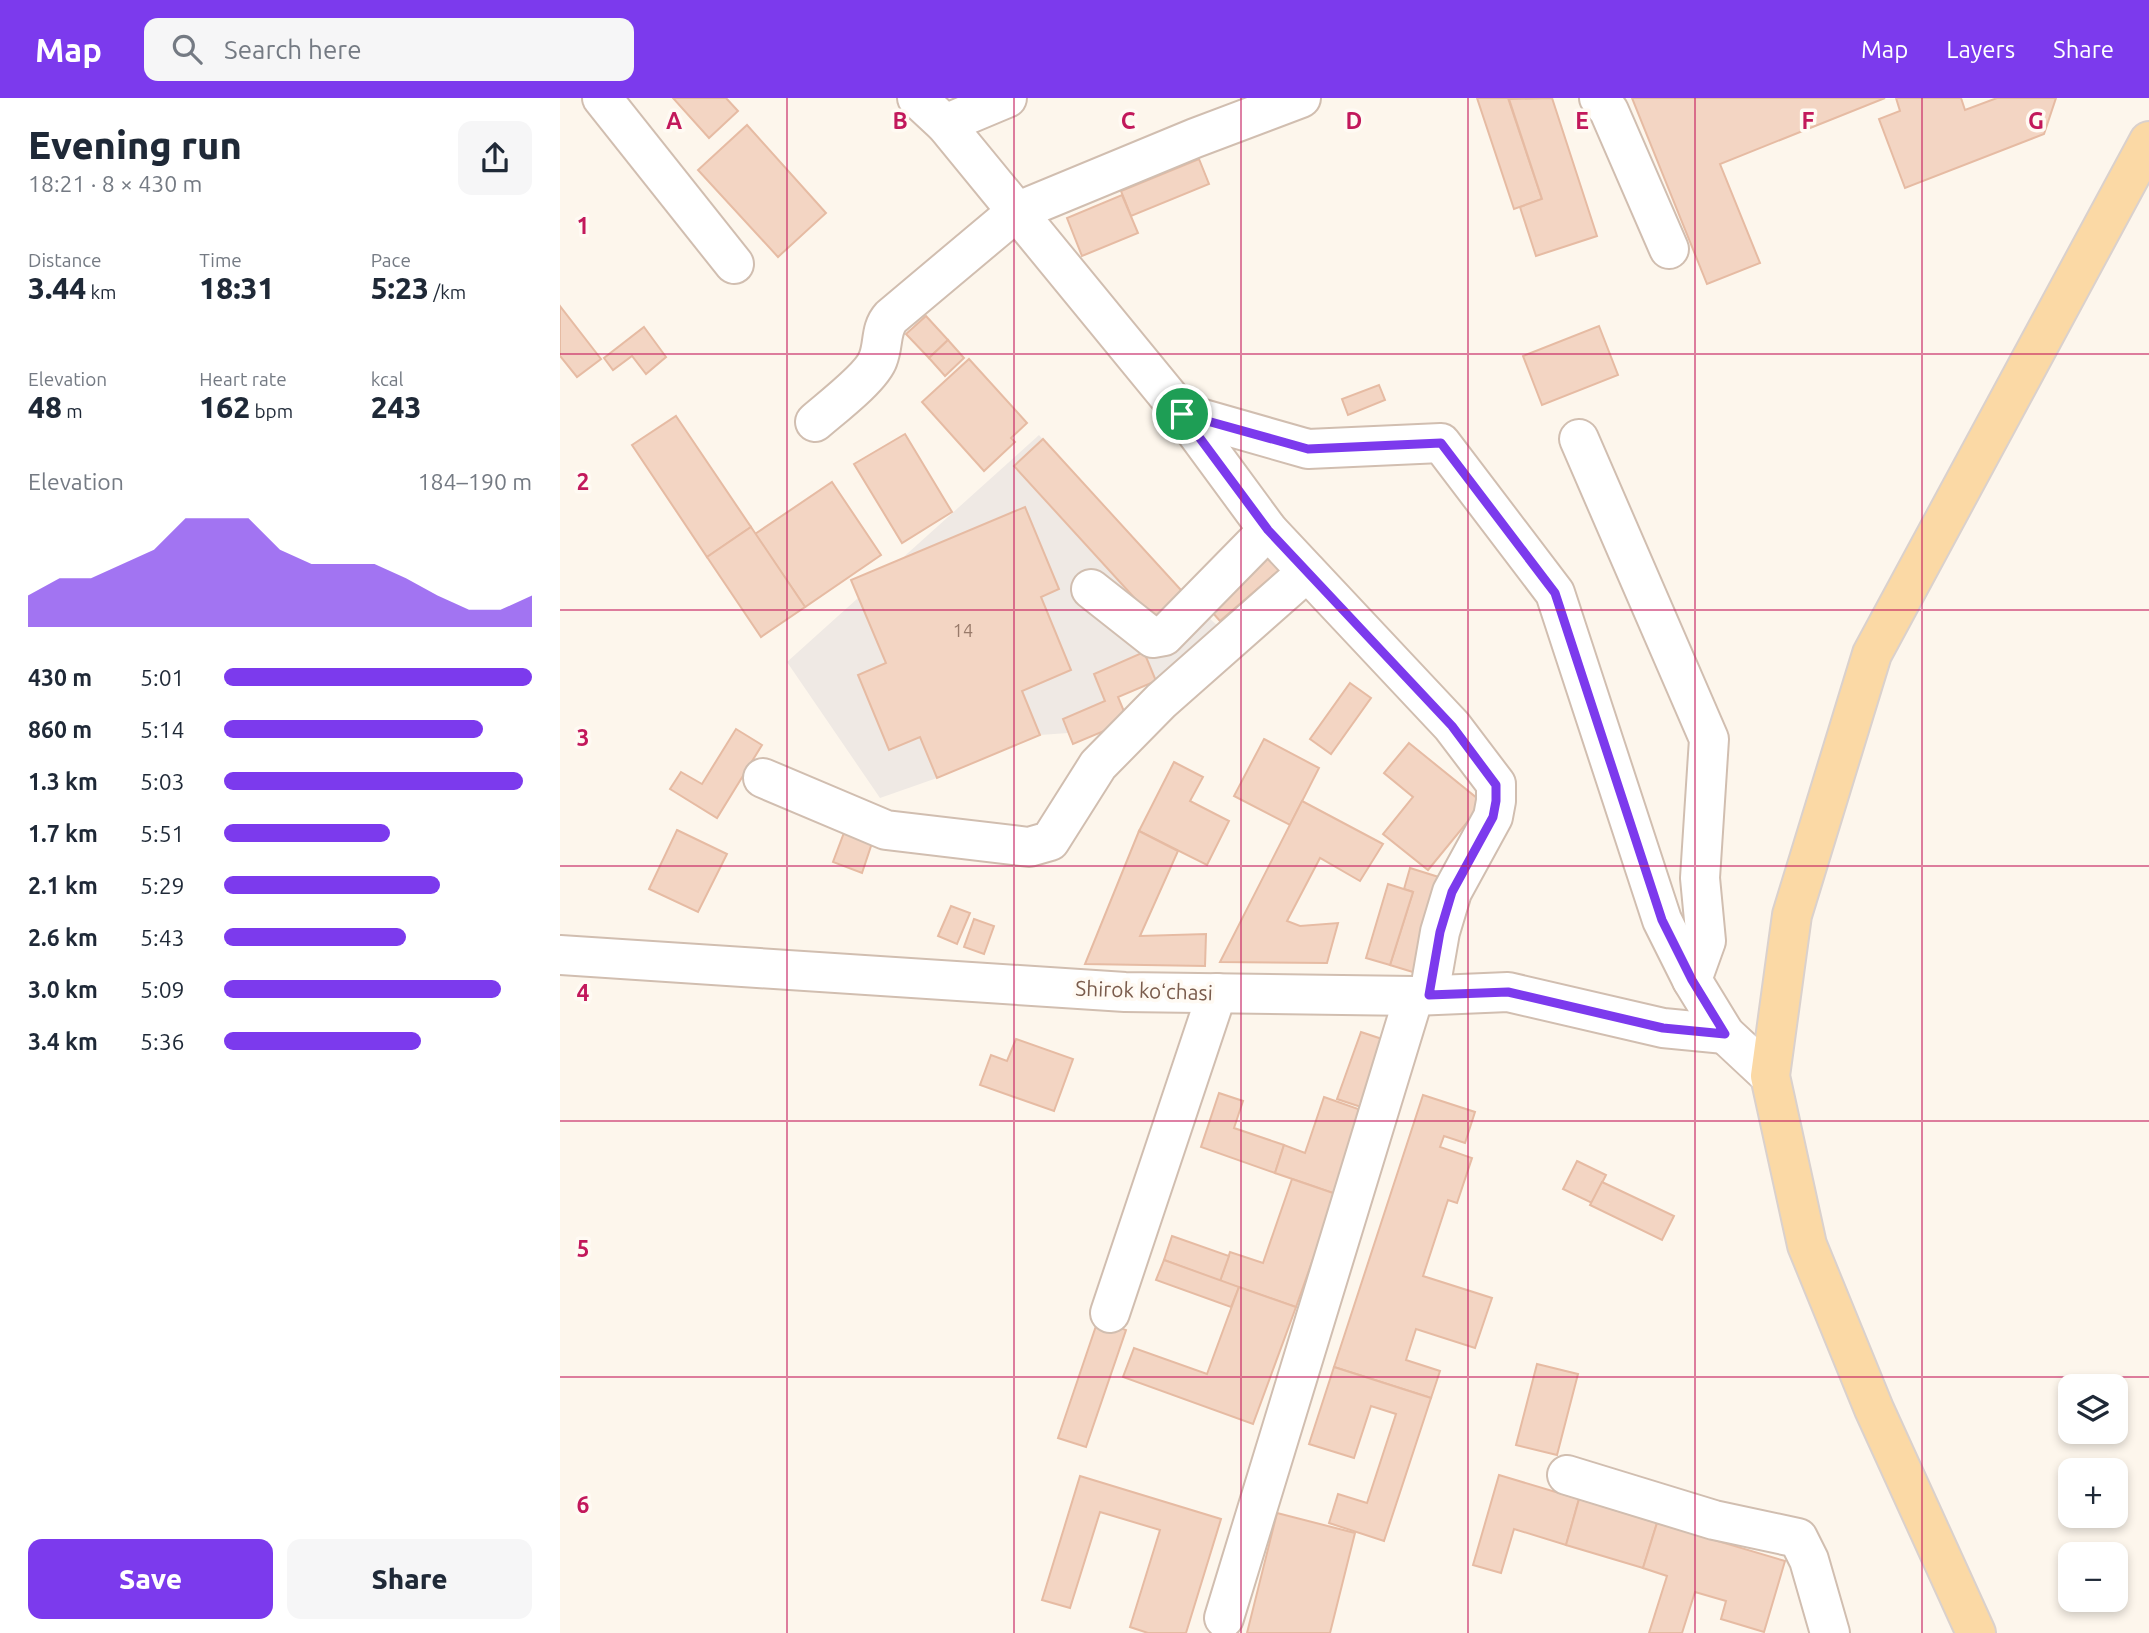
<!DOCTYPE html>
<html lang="en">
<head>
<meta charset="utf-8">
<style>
	:root { --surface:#fff; --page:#f6f6f7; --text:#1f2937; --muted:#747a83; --accent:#7c3aed }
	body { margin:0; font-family:Ubuntu,sans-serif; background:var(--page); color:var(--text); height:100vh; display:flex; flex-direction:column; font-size:26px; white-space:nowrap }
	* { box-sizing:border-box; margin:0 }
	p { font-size:23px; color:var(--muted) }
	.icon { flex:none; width:38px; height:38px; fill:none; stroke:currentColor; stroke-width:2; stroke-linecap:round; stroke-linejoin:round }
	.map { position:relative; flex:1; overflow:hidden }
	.panel { display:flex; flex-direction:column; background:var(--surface); width:560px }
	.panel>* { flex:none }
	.buttons { position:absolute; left:1498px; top:1276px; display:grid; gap:14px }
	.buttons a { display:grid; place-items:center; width:70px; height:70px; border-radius:14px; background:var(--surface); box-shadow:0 4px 10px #0003; font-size:35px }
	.pin { position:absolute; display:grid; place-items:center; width:60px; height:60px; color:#fff; margin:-30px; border:4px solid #fff; border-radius:50%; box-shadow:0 2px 7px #0007 }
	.round { display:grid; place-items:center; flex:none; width:74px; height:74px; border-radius:14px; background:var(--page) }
	.head { display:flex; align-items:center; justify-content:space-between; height:119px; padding:0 28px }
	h1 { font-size:38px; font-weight:800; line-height:52px }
	.stats { display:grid; grid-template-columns:repeat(3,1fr); gap:10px; height:119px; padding:7px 28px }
	.stats div { display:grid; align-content:center }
	.stats b { font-size:30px; font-weight:800 }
	.stats small { font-size:19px; font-weight:400 }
	.stats p { font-size:19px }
	.chart { height:196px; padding:14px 28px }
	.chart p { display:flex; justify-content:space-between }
	.chart svg { width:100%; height:126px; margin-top:7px; fill:var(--accent); opacity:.7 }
	.cta { display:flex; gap:14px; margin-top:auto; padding:14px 28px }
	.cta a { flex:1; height:80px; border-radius:14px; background:var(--accent); color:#fff; font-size:28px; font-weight:800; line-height:80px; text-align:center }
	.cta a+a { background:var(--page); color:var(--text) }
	ul { padding:0 28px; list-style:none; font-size:23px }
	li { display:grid; grid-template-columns:112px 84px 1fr; align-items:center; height:52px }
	li i { height:18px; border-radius:9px; background:var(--accent) }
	header { display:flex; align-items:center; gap:42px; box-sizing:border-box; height:98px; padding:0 35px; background:var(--accent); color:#fff }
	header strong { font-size:33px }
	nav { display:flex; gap:38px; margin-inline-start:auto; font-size:24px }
	.search { width:490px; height:63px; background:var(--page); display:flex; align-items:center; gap:18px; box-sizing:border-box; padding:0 24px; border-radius:14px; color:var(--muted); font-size:26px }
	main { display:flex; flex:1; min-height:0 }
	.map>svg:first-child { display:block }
</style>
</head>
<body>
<header>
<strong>Map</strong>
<div class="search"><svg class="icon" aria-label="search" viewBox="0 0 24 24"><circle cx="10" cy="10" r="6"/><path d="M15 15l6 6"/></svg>Search here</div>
<nav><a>Map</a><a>Layers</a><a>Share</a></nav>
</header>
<main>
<section class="panel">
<div class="head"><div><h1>Evening run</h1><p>18:21 · 8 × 430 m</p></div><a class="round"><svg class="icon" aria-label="share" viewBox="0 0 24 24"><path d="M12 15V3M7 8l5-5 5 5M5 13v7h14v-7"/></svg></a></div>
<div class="stats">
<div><p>Distance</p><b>3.44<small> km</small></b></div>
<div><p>Time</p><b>18:31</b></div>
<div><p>Pace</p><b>5:23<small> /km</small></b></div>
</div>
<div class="stats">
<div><p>Elevation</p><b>48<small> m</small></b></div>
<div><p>Heart rate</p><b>162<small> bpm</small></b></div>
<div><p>kcal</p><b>243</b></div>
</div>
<div class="chart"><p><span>Elevation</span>184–190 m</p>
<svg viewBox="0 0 160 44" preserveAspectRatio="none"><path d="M0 44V33L10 27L20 27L30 22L40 17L50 6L60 6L70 6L80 17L90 22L100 22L110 22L120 27L130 33L140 38L150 38L160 33V44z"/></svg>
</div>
<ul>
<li><b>430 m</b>5:01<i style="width:100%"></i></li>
<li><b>860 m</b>5:14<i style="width:84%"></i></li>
<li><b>1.3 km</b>5:03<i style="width:97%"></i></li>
<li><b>1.7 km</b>5:51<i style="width:54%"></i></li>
<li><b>2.1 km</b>5:29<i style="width:70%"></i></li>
<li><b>2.6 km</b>5:43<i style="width:59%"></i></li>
<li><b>3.0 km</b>5:09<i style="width:90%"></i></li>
<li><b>3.4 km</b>5:36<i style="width:64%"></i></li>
</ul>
<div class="cta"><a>Save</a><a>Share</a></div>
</section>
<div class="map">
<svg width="1589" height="1535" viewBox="0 0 1589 1535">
	<rect width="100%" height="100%" fill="#fdf6ec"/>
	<!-- industrial -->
	<path fill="#efe9e4" d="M479,337L631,503L661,531L596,583L558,599L568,623L513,646L508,635L480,637L377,680L320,700L227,564Z"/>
	<!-- building -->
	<g fill="#f3d5c3" stroke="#e6bba3" stroke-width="2">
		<path d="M113,0H166L178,13L149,40Z"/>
		<path d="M917,0H948L982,101L954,111Z"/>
		<path d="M992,0L1037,138L976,158L960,109L982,101L949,1Z"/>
		<path d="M1072,0H1325L1160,66L1200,165L1147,186Z"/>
		<path d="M1336,0H1401L1405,12L1437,0H1496L1484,36L1345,90L1319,21L1340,13Z"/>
		<path d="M187,27L266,115L218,159L138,72Z"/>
		<path d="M639,61L649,86L571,118L561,93Z"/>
		<path d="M562,97L578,135L522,158L507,120Z"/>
		<path d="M0,208L41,261L17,279L0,258Z"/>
		<path d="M366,218L388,242L369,260L346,236Z"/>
		<path d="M1039,228L1058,277L982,307L963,258Z"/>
		<path d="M84,229L106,259L86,276L72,258L53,272L44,260Z"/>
		<path d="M388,242L404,260L385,278L369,260Z"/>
		<path d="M409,261L467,325L451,340L455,344L424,373L362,304Z"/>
		<path d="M819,287L825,302L788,317L782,301Z"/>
		<path d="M116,318L191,429L147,459L72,347Z"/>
		<path d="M345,336L392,414L342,445L294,366Z"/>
		<path d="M483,341L631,503L601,529L454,368Z"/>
		<path d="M272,384L321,457L245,509L195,436Z"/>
		<path d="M465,409L499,491L481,499L511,572L462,593L480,637L377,680L360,639L329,652L298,577L326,565L291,482Z"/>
		<path d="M191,429L245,509L201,539L147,459Z"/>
		<path d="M710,450L725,467L660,523L645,506Z"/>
		<path d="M584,554L596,583L558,599L568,623L513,646L503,621L545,603L534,576Z"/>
		<path d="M790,585L811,600L771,656L750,641Z"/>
		<path d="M176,631L202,647L157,720L110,691L121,674L142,686Z"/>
		<path d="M704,641L759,670L730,727L674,698Z"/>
		<path d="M849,645L923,705L868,772L823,736L853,699L824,675Z"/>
		<path d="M614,664L643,679L630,703L669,723L647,767L579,733Z"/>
		<path d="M742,703L823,746L800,783L760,760L727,823L740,828L778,825L767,865L660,864Z"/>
		<path d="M117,732L167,756L138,814L89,791Z"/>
		<path d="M285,732L313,742L302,775L273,764Z"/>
		<path d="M579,733L618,753L580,838L646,836L645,868L525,866Z"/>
		<path d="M850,770L885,781L856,875L830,867L853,794L844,791Z"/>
		<path d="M828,786L853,794L830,867L806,860Z"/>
		<path d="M391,808L410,815L397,846L378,838Z"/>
		<path d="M414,821L434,828L424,856L404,849Z"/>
		<path d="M801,934L828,943L804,1010L777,1001Z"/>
		<path d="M456,941L513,961L494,1013L420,987L431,957L447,963Z"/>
		<path d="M659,995L683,1003L674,1030L724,1047L715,1075L641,1049Z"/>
		<path d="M863,997L915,1014L905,1045L884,1038L880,1049L912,1060L897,1105L888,1102L863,1178L932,1200L915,1250L856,1231L846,1262L880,1273L871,1300L774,1269Z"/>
		<path d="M764,999L804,1013L776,1096L715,1075L724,1047L745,1055Z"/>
		<path d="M1017,1063L1046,1077L1032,1105L1003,1091Z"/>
		<path d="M732,1081L776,1096L736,1209L660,1183L670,1154L703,1165Z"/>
		<path d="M1042,1084L1114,1118L1102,1142L1030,1107Z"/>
		<path d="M612,1138L669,1158L660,1183L604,1162Z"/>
		<path d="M604,1162L679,1189L671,1209L596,1182Z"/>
		<path d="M679,1189L736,1209L693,1326L563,1279L574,1250L647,1276Z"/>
		<path d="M538,1222L566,1232L526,1349L498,1340Z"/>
		<path d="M977,1266L1018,1276L997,1357L956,1347Z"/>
		<path d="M774,1269L871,1300L824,1443L769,1425L778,1396L807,1405L836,1316L811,1308L794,1360L749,1346Z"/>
		<path d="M939,1377L1019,1401L1006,1447L954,1431L941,1475L913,1467Z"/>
		<path d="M520,1378L661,1421L626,1535H588L570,1529L600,1432L540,1414L510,1510L482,1502Z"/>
		<path d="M1019,1401L1097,1425L1083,1470L1006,1447Z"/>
		<path d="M717,1415L795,1435L770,1535H687Z"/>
		<path d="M1097,1425L1225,1463L1204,1534L1161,1521L1166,1503L1135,1494L1122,1535H1089L1107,1478L1083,1470Z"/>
	</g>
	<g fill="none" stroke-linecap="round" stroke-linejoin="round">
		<!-- minor casing -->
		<g stroke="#d1beb0" stroke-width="42">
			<g id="minor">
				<path d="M42,0L174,166"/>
				<path d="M357,0L385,26L622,315L748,351L881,345L995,495L1102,822L1132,882L1165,936L1210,978"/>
				<path d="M1039,0L1049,13L1109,151"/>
				<path d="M385,26L447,0"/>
				<path d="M622,315L708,432L892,628L936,686V703L933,719L892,794L880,834L869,897"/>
				<path d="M255,324C271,310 312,279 318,261C324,246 320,231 331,219L456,114L635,40L741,0"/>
				<path d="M1019,341L1149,641L1140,780L1146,843L1132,882"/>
				<path d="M531,491L593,540L604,538L708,432"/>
				<path d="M203,680L326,732L469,749L490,743L538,667L601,603L747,474"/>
				<path d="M0,857L565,894L854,898L948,894L1103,930L1165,936"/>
				<path d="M550,1215L657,895"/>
				<path d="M1007,1377L1154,1422L1238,1440L1249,1462L1270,1535"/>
				<path d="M664,1520L854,898"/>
			</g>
		</g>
		<!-- major casing -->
		<g stroke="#dad1cd" stroke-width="42">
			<path id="major" d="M1416,1535L1314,1311L1247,1147L1210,978L1232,817L1312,556L1589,43"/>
		</g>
		<!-- minor -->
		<use href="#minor" stroke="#fff" stroke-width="38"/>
		<!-- major -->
		<use href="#major" stroke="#fbd9a5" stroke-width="38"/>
	</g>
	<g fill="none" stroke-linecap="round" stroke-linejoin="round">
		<!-- route casing -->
		<g stroke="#fff" stroke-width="14">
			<path id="route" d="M622,316L748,351L881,345L995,495L1102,822L1132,882L1165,936L1103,930L948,894L869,897L880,834L892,794L933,719L936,703V687L892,628L708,432Z"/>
		</g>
		<!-- route -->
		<use href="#route" stroke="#7c3aed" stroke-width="9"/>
	</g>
	<!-- grid -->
	<path fill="none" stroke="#c2185b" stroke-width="2" stroke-opacity="0.55" d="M227,0V1535M454,0V1535M681,0V1535M908,0V1535M1135,0V1535M1362,0V1535M0,256H1589M0,512H1589M0,768H1589M0,1023H1589M0,1279H1589"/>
	<g text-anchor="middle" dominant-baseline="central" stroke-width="7" stroke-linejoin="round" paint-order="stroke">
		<!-- number labels -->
		<g font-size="18" fill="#987a6a">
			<text x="403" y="532">14</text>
		</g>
		<!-- street labels -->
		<g font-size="21" fill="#7a5c4d" stroke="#fffaf3">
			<text transform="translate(584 892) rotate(2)">Shirok koʻchasi</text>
		</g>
	</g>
	<g font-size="23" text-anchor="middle" font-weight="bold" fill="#c2185b" stroke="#fffaf3" stroke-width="7" stroke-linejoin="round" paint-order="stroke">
		<text x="114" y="31">A</text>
		<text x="340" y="31">B</text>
		<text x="568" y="31">C</text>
		<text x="794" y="31">D</text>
		<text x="1022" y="31">E</text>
		<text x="1248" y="31">F</text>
		<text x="1476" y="31">G</text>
		<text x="23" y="136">1</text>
		<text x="23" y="392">2</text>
		<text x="23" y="648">3</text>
		<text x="23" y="903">4</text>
		<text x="23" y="1159">5</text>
		<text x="23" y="1415">6</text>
	</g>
</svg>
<div class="buttons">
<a><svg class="icon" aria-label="layers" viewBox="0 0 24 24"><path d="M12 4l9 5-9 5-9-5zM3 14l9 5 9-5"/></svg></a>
<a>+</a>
<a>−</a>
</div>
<div class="pin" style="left:622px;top:316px;background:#1e9e55"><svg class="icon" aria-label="arrive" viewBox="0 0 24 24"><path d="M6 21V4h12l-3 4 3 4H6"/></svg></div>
</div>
</main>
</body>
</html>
